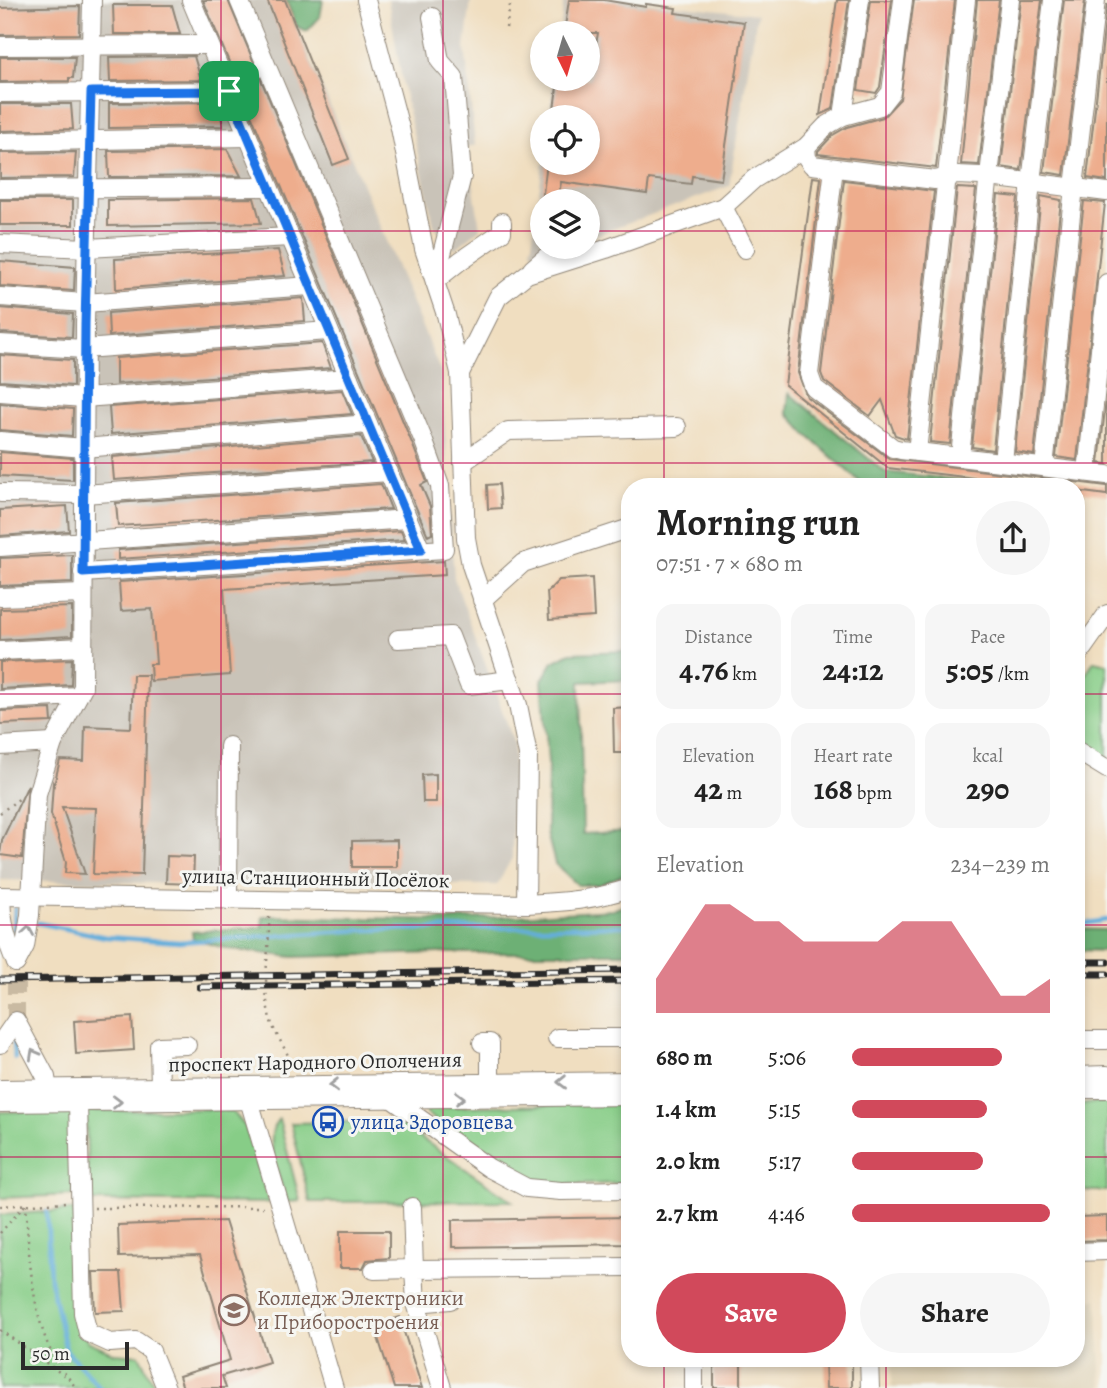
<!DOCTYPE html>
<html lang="en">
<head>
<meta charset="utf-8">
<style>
	:root { --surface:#fff; --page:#f6f6f6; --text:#222; --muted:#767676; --accent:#d1495b }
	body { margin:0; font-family:Alegreya,serif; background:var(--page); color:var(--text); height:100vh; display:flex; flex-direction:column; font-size:26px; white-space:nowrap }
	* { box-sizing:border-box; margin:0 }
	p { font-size:23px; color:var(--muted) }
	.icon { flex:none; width:38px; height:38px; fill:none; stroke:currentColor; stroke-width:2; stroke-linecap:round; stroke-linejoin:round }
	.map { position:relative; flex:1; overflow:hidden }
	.details { position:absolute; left:621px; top:478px; width:464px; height:889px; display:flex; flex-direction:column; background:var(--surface); border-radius:28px; box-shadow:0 4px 10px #0003 }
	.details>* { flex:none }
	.needle { width:46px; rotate:175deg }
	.fabs { position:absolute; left:530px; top:21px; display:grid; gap:14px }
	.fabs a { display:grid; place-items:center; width:70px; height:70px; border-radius:50%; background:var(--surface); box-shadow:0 4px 10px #0003; font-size:35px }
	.scale { position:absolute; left:21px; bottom:18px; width:108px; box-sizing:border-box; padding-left:7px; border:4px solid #2b2b2b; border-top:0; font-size:19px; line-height:24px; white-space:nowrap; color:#2b2b2b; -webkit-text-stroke:5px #f6f6f2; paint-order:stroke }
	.pin { position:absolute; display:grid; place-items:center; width:60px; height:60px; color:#fff; margin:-30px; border-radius:14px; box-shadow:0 4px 10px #0006 }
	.round { display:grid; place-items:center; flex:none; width:74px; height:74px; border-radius:37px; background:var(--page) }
	.overview { display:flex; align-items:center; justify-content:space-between; height:119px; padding:0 35px }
	h1 { font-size:38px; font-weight:600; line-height:52px }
	.stats { display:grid; grid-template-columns:repeat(3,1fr); gap:10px; height:119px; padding:7px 35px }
	.stats div { display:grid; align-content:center; border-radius:18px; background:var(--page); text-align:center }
	.stats b { font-size:30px; font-weight:600 }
	.stats small { font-size:19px; font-weight:400 }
	.stats p { font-size:19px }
	.chart { height:196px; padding:14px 35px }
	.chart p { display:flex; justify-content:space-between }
	.chart svg { width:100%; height:126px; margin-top:7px; fill:var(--accent); opacity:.7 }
	.button { display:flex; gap:14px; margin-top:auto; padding:14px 35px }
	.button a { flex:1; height:80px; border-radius:42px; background:var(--accent); color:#fff; font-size:28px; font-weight:600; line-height:80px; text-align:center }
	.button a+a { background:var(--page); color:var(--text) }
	ul { padding:0 35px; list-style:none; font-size:23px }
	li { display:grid; grid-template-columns:112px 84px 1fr; align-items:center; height:52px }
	li i { height:18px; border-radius:9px; background:var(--accent) }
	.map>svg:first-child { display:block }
</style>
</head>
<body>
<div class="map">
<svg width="1107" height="1388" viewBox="0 0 1107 1388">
	<rect width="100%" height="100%" fill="#f6f6f2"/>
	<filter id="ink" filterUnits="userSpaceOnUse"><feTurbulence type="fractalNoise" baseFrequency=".0143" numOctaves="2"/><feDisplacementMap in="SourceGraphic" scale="14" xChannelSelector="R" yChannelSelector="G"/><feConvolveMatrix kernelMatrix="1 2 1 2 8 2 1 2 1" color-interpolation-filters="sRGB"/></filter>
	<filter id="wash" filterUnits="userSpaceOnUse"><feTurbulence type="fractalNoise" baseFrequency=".00686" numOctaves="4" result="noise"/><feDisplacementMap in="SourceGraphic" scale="28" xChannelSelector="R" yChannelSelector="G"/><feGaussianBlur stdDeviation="1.57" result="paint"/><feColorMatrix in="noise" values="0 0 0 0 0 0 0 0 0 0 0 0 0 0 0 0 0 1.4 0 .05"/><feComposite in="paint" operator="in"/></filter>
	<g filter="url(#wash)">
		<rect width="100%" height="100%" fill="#f0dec0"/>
		<!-- built -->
		<path fill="#ddcfb1" d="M1097,1299L1102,1388H892L891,1358H1076V1300Z"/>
		<!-- industrial -->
		<g fill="#c9c3b8">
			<path d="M0,0H286L441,373L454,578L514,743L512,858L497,885L155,883L0,880Z"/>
			<path d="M388,0H471L465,48L475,145L468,147L480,229L455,249L434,226L405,97Z"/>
			<path d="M564,0H628L757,14L729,186L588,238V201H542V247H565L539,254L531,251L543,163H588V117H549L554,79H588V33H560Z"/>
		</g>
		<!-- green -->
		<g fill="#87cd87" stroke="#597c59" stroke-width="2">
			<path d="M1094,661L1107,664V759L1076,742V689Z"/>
			<path d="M1092,1103H1107V1191H1076V1106Z"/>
			<path d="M630,1104V1183C598,1183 551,1189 522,1178C489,1165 456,1134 427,1114L426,1111L433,1107Z"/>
			<path d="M221,1109L234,1113L245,1126L269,1203L88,1201L86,1111Z"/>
			<path d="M72,1111L73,1195L0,1198V1112Z"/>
			<path d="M279,1119L300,1201L287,1202C281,1181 261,1136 279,1119Z"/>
			<path d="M383,1121L403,1126L512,1201L310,1202L291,1123Z"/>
			<path d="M74,1210L87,1341L114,1353L139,1355L156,1388H0V1215Z"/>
		</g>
		<!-- forest -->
		<g fill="#6db074" stroke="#4c6e50" stroke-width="2">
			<path d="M286,0H323L320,17L307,31L297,27Z"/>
			<path d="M789,393L885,472L1020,486H871L861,483L806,434L787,413Z"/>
			<path d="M630,651V680L580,682L583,834L630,831V872L599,885H578L555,864L547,833L548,762L542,680L553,662L570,653Z"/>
			<path d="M630,903V953H439L293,957L228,949L193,939L192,932L262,927L263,916L451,920L613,910Z"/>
			<path d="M1076,929L1107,930V951L1076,950Z"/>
		</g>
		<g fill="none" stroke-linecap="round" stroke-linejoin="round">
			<!-- stream -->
			<g stroke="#64aedc" stroke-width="4.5">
				<path d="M38,923L106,937L179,942L363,930L630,926"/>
				<path d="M1076,925L1107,920"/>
				<path d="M14,935L15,908"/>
				<path d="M14,1041L15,1058"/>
				<path d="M47,1212L50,1279L66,1350L100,1388"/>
			</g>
		</g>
		<g id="blocks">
			<!-- building -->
			<g fill="#eead8d">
				<path d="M203,0H228L412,443L427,482L421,485L430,506L432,534L428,536Z"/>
				<path d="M267,0H285L349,159L333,165Z"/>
				<path d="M569,0H604L646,7V4L676,8L675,13L744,22L721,180L692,176L691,184L649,179L647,194L561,182L558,201H542L547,163H588V117H553L558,79H590L598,33H564Z"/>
				<path d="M837,0H849L833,109L820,115Z"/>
				<path d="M871,0H892L880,87L876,93L858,90Z"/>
				<path d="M914,0H955L936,168L818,154V151L833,135L847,127L883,117L900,99Z"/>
				<path d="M977,0H999L979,165L961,164Z"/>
				<path d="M1021,0H1042L1021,170L1001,167Z"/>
				<path d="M1064,0H1085L1064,175L1044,172Z"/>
				<path d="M1107,4V181L1087,178Z"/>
				<path d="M113,5H172L180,34H114Z"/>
				<path d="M80,6L79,34L0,35V8Z"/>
				<path d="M194,56L201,80L110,81L109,57Z"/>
				<path d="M0,57H75L73,78H69V81L0,82Z"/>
				<path d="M218,102L223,126L109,128V103Z"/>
				<path d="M0,104H71L73,129L0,131Z"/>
				<path d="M227,149L241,176L109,177L108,151Z"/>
				<path d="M76,152L74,177L0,178V153Z"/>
				<path d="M813,177L821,178L798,373L807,397L890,459L1107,486V495L1076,491V486H1041L888,468L785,385Z"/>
				<path d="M844,180L934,191L907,439L895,435L882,400L870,416L824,381L821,373Z"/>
				<path d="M957,188L976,189L950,444L930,442Z"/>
				<path d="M998,195L1018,197L993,450L972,447Z"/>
				<path d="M1041,196L1061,200L1034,455L1015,452Z"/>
				<path d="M254,198L261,223L108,226V200Z"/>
				<rect x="0" y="200" width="73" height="25"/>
				<path d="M1084,201L1105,203L1077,460L1056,457Z"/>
				<path d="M278,250L285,276L116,289L115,259Z"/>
				<path d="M0,261L75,267L74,291L0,286Z"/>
				<path d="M303,298L305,321L109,336L108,313Z"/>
				<path d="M0,308L73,314L72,337L0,333Z"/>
				<path d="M322,343L331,368L116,384V358Z"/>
				<path d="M0,355L73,360V386L0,381Z"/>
				<path d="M342,390L352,414L111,434L109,407Z"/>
				<path d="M1107,391V464L1099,463Z"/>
				<path d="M0,403L73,409L72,436L0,430Z"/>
				<path d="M361,436L372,462L114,480L112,457Z"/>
				<path d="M0,452L73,458V480L0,476Z"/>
				<path d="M381,484L391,509L118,526L116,503Z"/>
				<path d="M499,484L501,508L488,509L487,485Z"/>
				<path d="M67,506L69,531L0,536V510Z"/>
				<path d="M401,531L405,540L118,559V550Z"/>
				<path d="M72,555V583L0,586V558Z"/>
				<path d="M444,561L445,575L224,589L230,675L151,681L150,664H156L152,609L121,611L119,582Z"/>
				<path d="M592,578L594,617L549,620L547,592L559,580Z"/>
				<path d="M72,607V636L0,640V609Z"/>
				<path d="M72,659L71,685L0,689V662Z"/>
				<path d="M133,675H148L142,875L93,874L96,808L62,807L85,874L65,873L66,862L51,814L53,783L54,785L60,760L84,761L85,726L131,728Z"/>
				<path d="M630,707V753H614L613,708Z"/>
				<path d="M51,709L52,722L0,724V711Z"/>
				<path d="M436,774V802H423L422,775Z"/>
				<path d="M28,785L22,858L0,855L2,840Z"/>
				<path d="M397,840V867H352V841Z"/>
				<path d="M167,856L194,857L193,884L166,883Z"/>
				<path d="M132,1017L134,1050L76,1054L74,1021Z"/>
				<path d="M1107,1216V1240L1076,1241V1217Z"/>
				<path d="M630,1217V1244L452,1247V1220Z"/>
				<path d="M225,1221L269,1362L222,1376L226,1388H183L179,1376L230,1360L200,1255L119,1257L118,1225Z"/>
				<path d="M340,1231H389V1258L367,1260L363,1268H340Z"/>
				<path d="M93,1272H121L124,1311L95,1312Z"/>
				<path d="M400,1317L404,1332L422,1388H394L374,1325Z"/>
				<rect x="714" y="1358" width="27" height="30"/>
				<path d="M825,1358H852V1388H826Z"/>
			</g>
		</g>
	</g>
	<g filter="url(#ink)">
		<use href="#blocks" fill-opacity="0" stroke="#8e8476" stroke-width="2"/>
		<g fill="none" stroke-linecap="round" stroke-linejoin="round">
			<!-- minor-tunnel -->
			<path stroke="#c9baa2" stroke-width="18" stroke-dasharray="18 9" stroke-linecap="butt" d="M16,1021V963"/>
			<!-- minor casing -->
			<g stroke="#8e8476" stroke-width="20">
				<g id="minor">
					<path d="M191,0L421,550"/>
					<path d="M366,0L400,128L424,249L446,315L460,373L466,538L471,565L518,705L528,755L526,904"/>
					<path d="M432,17L440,61L454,77L462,176L435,281"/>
					<path d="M0,46L209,45"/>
					<path d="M0,93L229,91"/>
					<path d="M843,116L860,0"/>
					<path d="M0,142L248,137"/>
					<path d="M806,147L807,158L812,165L935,180L957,175L981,176L1107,192"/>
					<path d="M834,168L809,374L814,388L893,448L901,450L1107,475"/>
					<path d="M0,189L269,187"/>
					<path d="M723,207L754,179L806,147L826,126L843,116L880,106L891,92L903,0"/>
					<path d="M0,244L87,248L290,237"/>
					<path d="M532,269L553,251L554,247"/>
					<path d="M435,281L460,261L502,232V222"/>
					<path d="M0,297L85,303L310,286"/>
					<path d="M0,344L84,349L329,331"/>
					<path d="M460,373L498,297L527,274L606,249L723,207L745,249"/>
					<path d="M0,392L84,398L349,378"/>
					<path d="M0,441L84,448L368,424"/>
					<path d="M917,452L966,0"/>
					<path d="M960,457L987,192L1010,0"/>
					<path d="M463,462L508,431L677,427"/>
					<path d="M1003,462L1031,182L1053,0"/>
					<path d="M1044,467L1074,187L1096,0"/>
					<path d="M1087,472L1107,283"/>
					<path d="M0,493L84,494L389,472"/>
					<path d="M0,547L408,519"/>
					<path d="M83,573L444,549L440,486L423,439L239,0"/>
					<path d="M0,597L83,594"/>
					<path d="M482,600L523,563L630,528"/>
					<path d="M398,639L450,636L469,685L510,680"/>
					<path d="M0,651L83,647"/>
					<path d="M1076,658L1107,614"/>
					<path d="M0,700L78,696"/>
					<path d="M0,746L53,743"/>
					<path d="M1076,750L1107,769"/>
					<path d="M0,896L526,904C564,902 594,900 630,888"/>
					<path d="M1,896C1,921 6,941 16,963"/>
					<path d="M228,900L229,746"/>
					<path d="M16,963L25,946L30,915L37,794L53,743L83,687L85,324L92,0"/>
					<path d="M557,1038H630"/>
					<path d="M1076,1040H1107"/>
					<path d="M482,1043H490V1083"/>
					<path d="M0,1044L16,1021L46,1077L49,1097"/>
					<path d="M1076,1076L1107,1075"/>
					<path d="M160,1087L159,1046L187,1045"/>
					<path d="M0,1089L630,1081"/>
					<path d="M248,1089L249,1100L334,1388"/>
					<path d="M1076,1089H1107"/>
					<path d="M392,1099L489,1168L527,1188L561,1191L630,1190"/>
					<path d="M78,1102L83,1313L88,1333L110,1343L136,1341L151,1351L166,1388"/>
					<path d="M0,1103L630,1096"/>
					<path d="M1076,1252L1107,1251"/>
					<path d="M374,1270L414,1269L412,1207"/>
					<path d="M416,1303L450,1300"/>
					<path d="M694,1358V1388"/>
					<path d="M869,1358L870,1388"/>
					<path d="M442,1388L416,1303L414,1269L630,1267"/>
				</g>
			</g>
			<!-- path -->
			<g stroke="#8e8476" stroke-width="2.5" stroke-dasharray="2 5" stroke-linecap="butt">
				<path d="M506,28L511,0"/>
				<path d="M0,813L20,798"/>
				<path d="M269,917C270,952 262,979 269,1014C273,1034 288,1049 293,1069"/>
				<path d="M26,1204C28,1248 32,1319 54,1357C60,1368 69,1378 76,1388"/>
				<path d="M0,1206L65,1202"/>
				<path d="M94,1208L263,1207"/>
				<path d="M0,1233L26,1204"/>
				<path d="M0,1330L66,1377"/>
			</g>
			<!-- minor -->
			<use href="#minor" stroke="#fff" stroke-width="18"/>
			<!-- rail casing -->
			<g stroke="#2b2b2b" stroke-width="7">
				<g id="rail">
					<path d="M1076,962H1107"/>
					<path d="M1076,974H1107"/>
					<path d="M0,980L630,970"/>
					<path d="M200,987L630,981"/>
				</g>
			</g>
			<!-- rail -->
			<use href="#rail" stroke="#f6f6f2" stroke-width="4.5" stroke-dasharray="13" stroke-linecap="butt"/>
		</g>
		<!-- one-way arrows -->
		<defs><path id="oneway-chevron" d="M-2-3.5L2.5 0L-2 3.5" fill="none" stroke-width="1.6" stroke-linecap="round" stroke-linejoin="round" transform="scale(1.75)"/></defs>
		<g stroke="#a0a0a0">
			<use href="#oneway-chevron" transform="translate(28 931) rotate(-81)"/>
			<use href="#oneway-chevron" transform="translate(34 1054) rotate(-119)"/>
			<use href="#oneway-chevron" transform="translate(562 1082) rotate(179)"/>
			<use href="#oneway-chevron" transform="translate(334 1085) rotate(179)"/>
			<use href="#oneway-chevron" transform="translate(460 1098) rotate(-1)"/>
			<use href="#oneway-chevron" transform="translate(117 1102) rotate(-1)"/>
		</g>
	</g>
	<g fill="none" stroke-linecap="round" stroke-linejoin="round" filter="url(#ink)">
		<!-- route casing -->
		<g stroke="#fff" stroke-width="14">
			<path id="route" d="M229,91L421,550L83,573L85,324L91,92Z"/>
		</g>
		<!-- route -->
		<use href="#route" stroke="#1a73e8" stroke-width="9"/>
	</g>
	<!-- grid -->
	<path fill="none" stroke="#c2185b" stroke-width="2" stroke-opacity="0.55" d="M221,0V1388M443,0V1388M664,0V486M886,0V486M0,231H542M588,231H1107M0,463H1107M0,694H630M1076,694H1107M0,925H630M1076,925H1107M0,1157H630M1076,1157H1107M664,1358V1388M886,1358V1388"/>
	<!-- icons -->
	<defs>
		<g id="bus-ring" transform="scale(1.575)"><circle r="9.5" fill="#f6f6f2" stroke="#1a4fb4" stroke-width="1.5"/><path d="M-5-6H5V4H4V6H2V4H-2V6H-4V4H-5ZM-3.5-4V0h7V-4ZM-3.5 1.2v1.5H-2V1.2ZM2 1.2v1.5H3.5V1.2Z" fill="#1a4fb4"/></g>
		<g id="university-ring" transform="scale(1.575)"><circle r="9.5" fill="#f6f6f2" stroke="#8d6e63" stroke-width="1.5"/><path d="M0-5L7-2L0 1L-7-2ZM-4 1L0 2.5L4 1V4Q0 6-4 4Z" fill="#8d6e63"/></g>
	</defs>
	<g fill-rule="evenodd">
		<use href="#bus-ring" x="328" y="1122"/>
		<use href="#university-ring" x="234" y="1310"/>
	</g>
	<g text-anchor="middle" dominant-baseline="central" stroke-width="6" stroke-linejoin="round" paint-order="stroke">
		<!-- street labels -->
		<g font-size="21" fill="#2b2b2b" stroke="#f6f6f2">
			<text transform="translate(316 878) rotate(1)">улица Станционный Посёлок</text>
			<text transform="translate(315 1062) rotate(-1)">проспект Народного Ополчения</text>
		</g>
		<!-- transit labels -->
		<g font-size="21" fill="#164399" stroke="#f6f6f2" text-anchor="start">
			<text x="351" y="1122">улица Здоровцева</text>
		</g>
		<!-- education labels -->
		<g font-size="21" fill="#785e54" stroke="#f6f6f2" text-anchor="start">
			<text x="257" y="1298">Колледж Электроники<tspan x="257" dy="24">и Приборостроения</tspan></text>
		</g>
	</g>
</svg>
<div class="fabs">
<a><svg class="needle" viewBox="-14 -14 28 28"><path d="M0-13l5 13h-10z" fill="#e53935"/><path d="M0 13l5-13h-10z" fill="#767676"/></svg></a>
<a><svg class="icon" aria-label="locate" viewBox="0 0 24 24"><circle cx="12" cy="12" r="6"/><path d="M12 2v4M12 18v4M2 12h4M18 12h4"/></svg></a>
<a><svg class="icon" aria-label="layers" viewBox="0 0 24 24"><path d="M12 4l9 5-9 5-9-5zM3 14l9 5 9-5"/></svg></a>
</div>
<div class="scale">50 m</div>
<div class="pin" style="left:229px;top:91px;background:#1e9e55"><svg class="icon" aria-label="arrive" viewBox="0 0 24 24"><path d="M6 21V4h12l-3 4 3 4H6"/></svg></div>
<section class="details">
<div class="overview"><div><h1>Morning run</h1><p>07:51 · 7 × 680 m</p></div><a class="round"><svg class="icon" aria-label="share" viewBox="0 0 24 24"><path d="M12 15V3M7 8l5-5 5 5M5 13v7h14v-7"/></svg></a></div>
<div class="stats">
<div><p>Distance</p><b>4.76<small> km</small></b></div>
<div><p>Time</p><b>24:12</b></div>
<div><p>Pace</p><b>5:05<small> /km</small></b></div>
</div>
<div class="stats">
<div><p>Elevation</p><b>42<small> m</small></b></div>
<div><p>Heart rate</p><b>168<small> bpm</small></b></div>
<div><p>kcal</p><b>290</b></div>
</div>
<div class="chart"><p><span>Elevation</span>234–239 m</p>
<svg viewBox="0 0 160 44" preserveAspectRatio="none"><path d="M0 44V32L10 19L20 6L30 6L40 12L50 12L60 19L70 19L80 19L90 19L100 12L110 12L120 12L130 25L140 38L150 38L160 32V44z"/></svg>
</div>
<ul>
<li><b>680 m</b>5:06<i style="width:76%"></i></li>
<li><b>1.4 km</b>5:15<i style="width:68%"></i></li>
<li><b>2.0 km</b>5:17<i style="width:66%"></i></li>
<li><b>2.7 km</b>4:46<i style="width:100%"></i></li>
</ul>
<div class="button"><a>Save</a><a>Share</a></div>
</section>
</div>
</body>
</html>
